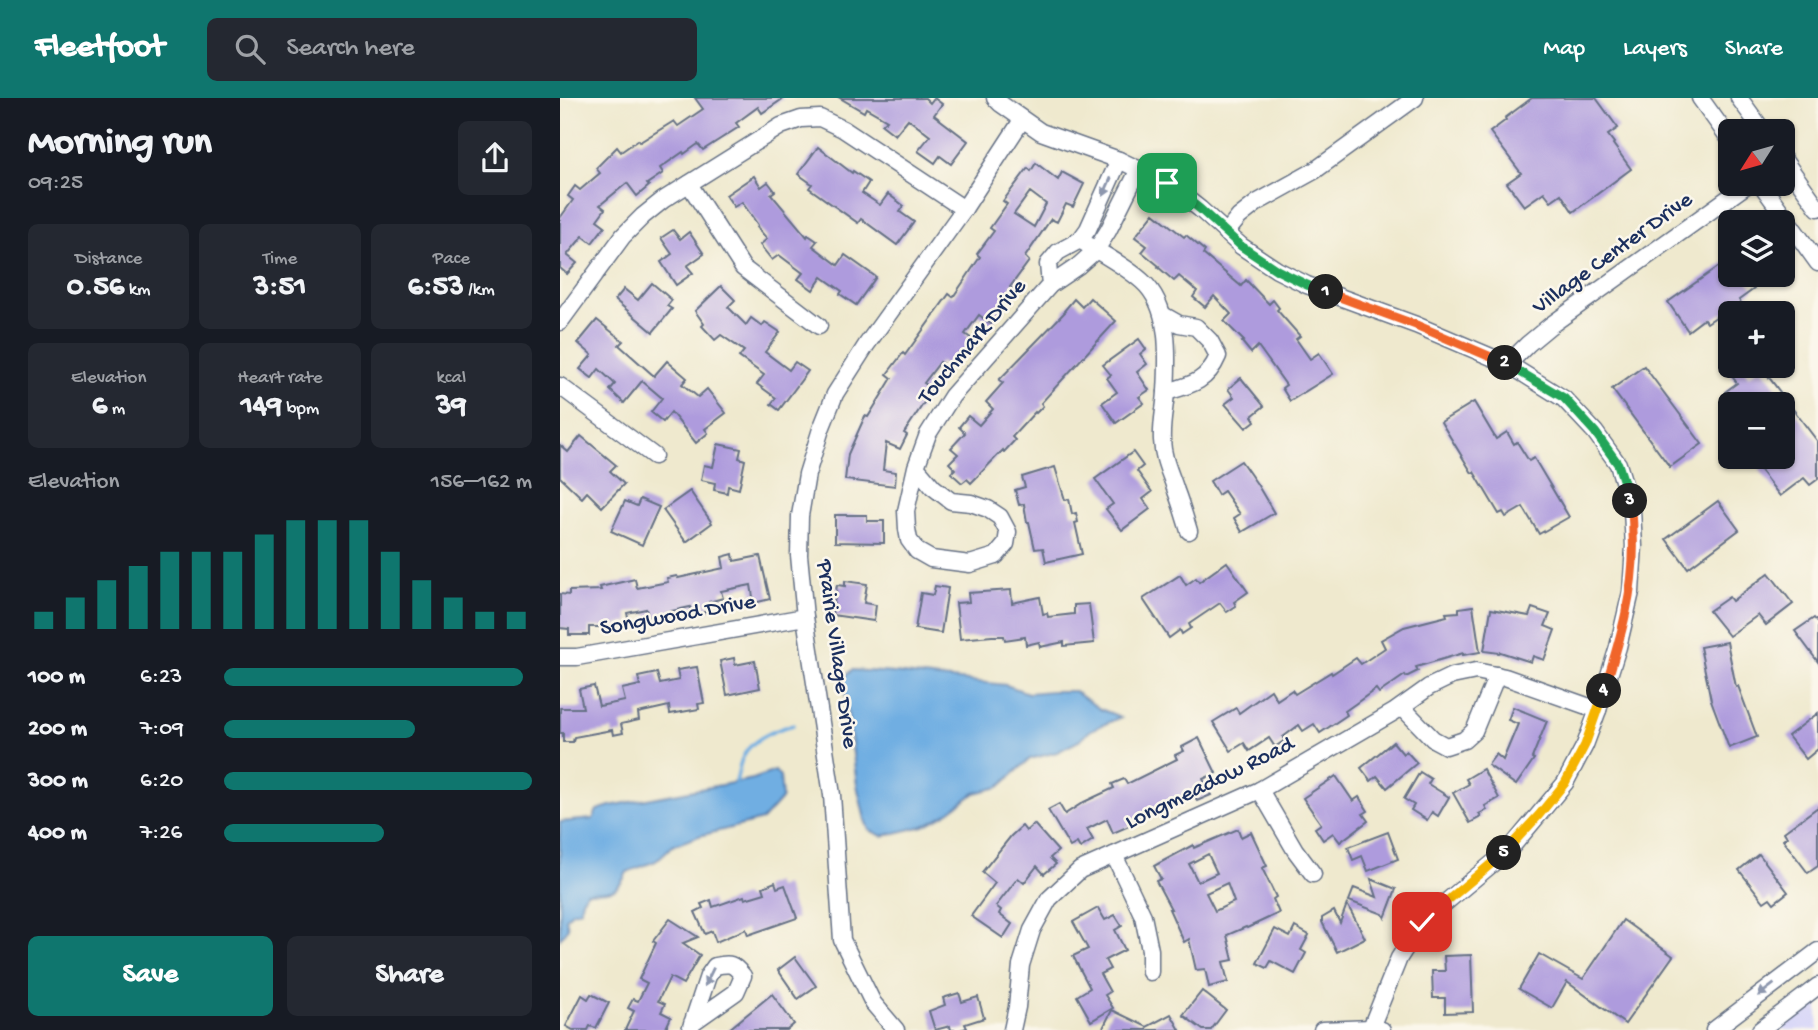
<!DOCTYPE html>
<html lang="en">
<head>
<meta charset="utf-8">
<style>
	:root { --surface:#171b24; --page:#242831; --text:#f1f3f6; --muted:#9ea1a6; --accent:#0f766e }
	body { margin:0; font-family:"Gochi Hand",sans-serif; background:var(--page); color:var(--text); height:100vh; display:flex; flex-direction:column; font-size:26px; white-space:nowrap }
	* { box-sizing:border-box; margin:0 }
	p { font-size:23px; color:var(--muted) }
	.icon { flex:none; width:38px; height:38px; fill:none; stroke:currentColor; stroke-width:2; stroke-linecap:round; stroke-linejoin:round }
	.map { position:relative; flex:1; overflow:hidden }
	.sheet { display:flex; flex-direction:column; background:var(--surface); width:560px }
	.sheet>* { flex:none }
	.needle { width:46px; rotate:233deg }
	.controls { position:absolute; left:1158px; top:21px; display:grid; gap:14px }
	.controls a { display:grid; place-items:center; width:77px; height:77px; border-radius:10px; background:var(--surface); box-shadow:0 2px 5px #0004; font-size:35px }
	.pin { position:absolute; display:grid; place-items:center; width:60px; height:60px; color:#fff; margin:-30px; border-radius:14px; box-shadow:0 4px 10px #0006 }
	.km { position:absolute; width:35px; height:35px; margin:-18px; border-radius:50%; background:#222; color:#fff; font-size:19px; line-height:35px; text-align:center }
	.round { display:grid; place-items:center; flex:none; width:74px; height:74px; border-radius:10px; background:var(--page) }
	.head { display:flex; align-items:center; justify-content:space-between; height:119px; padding:0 28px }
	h1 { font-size:38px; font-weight:700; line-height:52px }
	.figures { display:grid; grid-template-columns:repeat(3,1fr); gap:10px; height:119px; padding:7px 28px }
	.figures div { display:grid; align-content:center; border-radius:10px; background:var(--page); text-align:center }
	.figures b { font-size:30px; font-weight:700 }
	.figures small { font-size:19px; font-weight:400 }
	.figures p { font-size:19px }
	.chart { height:196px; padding:14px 28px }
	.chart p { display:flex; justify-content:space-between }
	.chart svg { width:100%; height:126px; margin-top:7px; stroke:var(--accent); stroke-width:6 }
	.primary-button { display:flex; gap:14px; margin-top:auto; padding:14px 28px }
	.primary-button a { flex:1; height:80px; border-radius:10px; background:var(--accent); color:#fff; font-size:28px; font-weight:700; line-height:80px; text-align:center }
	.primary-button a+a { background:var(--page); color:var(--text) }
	ul { padding:0 28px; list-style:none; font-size:23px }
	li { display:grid; grid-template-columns:112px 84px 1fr; align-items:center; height:52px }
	li i { height:18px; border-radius:9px; background:var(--accent) }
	header { display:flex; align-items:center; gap:42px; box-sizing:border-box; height:98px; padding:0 35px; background:var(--accent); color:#fff }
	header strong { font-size:33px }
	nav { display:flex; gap:38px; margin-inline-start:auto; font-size:24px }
	.search { width:490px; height:63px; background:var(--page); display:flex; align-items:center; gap:18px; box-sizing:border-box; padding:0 24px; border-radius:10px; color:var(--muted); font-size:26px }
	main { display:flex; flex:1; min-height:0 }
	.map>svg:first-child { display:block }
</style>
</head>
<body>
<header>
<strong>Fleetfoot</strong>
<div class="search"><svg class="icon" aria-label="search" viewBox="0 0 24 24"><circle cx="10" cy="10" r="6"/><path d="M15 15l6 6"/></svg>Search here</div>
<nav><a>Map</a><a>Layers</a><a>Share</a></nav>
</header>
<main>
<section class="sheet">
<div class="head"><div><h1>Morning run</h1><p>09:25</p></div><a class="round"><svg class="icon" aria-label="share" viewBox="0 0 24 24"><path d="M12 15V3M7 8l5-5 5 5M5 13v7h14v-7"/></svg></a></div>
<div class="figures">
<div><p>Distance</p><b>0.56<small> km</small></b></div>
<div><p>Time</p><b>3:51</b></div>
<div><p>Pace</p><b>6:53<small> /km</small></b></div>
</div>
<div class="figures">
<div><p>Elevation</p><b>6<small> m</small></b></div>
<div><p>Heart rate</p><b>149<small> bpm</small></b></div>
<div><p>kcal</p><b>39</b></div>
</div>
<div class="chart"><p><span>Elevation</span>156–162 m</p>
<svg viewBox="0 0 160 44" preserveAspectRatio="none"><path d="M5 44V38M15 44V33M25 44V27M35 44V22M45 44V17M55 44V17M65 44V17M75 44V11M85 44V6M95 44V6M105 44V6M115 44V17M125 44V27M135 44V33M145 44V38M155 44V38"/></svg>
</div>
<ul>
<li><b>100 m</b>6:23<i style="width:97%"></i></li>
<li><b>200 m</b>7:09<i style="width:62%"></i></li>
<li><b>300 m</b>6:20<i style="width:100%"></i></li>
<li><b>400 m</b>7:26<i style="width:52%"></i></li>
</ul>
<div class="primary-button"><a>Save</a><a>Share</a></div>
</section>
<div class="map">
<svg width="1258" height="932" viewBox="0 0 1258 932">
	<rect width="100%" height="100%" fill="#fbf7ec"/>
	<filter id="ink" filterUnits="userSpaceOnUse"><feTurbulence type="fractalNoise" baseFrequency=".0143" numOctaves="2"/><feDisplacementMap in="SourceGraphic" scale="14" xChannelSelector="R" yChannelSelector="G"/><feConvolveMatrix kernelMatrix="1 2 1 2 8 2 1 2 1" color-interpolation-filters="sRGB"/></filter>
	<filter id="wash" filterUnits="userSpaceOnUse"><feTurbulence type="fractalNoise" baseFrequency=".00686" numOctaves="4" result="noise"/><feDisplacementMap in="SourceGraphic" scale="28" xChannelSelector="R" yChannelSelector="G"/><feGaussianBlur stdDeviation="1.57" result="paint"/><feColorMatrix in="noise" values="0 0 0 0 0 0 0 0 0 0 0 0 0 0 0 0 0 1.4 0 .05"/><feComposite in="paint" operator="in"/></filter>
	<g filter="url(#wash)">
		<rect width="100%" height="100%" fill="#efe9ce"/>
		<!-- built -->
		<path fill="#d8d7f8" d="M1258,897V932H1212Z"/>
		<!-- water -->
		<g fill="#6faee2" stroke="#456ea0" stroke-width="2">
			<path d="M292,572L334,575L446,587L468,595L492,593H514L540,611L561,619L531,632L517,644L497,654L470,661L439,689L415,695L386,716L364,728L322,738L309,732L305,722L297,687L284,586L285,578Z"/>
			<path d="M215,673L220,679L222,700L202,722L139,738L112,748L96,763L67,774C57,797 50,792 27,794L22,802L20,812L12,814L6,820L8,830L0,841V724L33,721L37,712L50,708L193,681Z"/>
		</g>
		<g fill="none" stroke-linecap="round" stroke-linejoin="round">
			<!-- stream -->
			<path stroke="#6faee2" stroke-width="3.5" d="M176,684C178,676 179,668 182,661C190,641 214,632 233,627"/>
		</g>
		<g id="blocks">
			<!-- building -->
			<g fill="#ae9bdd" fill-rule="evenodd">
				<path d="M135,0H224L202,15L198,9L176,25L179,29L143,52L138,46L124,56L123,54L100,70L103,75L87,86L89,88L77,98L67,85L40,107L45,111L37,122L45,128L32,145L23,138L7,157L17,165L7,176L0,170V120L13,102L8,98L15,88L20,92L40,75L36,70L57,49L61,54L78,42L80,44L114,23L118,28L143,11Z"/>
				<path d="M280,0H365L370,5L374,0L382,6L374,17L408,43L391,66L380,58L375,65L358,53L370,38L348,21L335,37L322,27L327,22L306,10L304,14Z"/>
				<path d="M972,0H1036L1058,30L1048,37L1054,45L1053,46L1071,71L1013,114L1001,96L991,103L984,94L964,108L947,85L961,75L930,34L946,22L945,20Z"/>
				<path d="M258,49L292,75L293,73L309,84L302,95L320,107L328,96L344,108L340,114L354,124L337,147L301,121L298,125L249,90L252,86L238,76Z"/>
				<path d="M476,65L498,82L502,74L524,86L513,109L506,106L497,124L491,121L465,159L469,163L450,189L453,191L438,213L440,215L431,226L419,217L405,236L415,243L405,257L403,255L391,272L380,264L364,285L373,291L344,335L347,337L340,351L326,345L323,372L336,374L335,388L285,382L288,356L305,318L308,319L332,280L327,276L343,255L345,257L389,196L393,199L404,183L420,159L417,156L434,133L430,130L447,106L443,103L468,70L471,73ZM470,94L486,106L474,129L454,116Z"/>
				<path d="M194,78L201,89L208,84L215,93L211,96L247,139L248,137L257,143L253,148L278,167L285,157L316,179L296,207L280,196L282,193L262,179L253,192L238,181L243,175L219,157L212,162L200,147L207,141L197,129L198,127L182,104L174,109L166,97Z"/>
				<path d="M594,115L624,139L626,137L645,153L643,156L681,188L686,182L709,206L713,202L719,210L717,212L740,238L736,241L750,261L759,255L773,276L730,303L722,290L726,287L698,248L691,255L682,244L684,243L664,223L671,216L654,198L645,209L633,199L637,193L619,178L614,183L598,169L599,168L582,154L587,148L575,139Z"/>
				<path d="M113,132L120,141L129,134L144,156L127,168L133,175L116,187L101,164L112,156L101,140Z"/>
				<path d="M1171,160V177H1184L1194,191L1179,202L1188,215H1171V227L1162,215L1147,225L1144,221L1128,233L1108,204Z"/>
				<path d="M92,185L112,202L107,208L112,211L93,234L55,202L64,191L78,202Z"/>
				<path d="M161,188L175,202L168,209L186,227L191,220L202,228L205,224L220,234L205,254L229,272L235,264L248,273L219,312L211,306L216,300L197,286L204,277L179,259L184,253L161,237L155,242L142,228L144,226L135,213Z"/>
				<path d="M530,200L556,223L481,305L483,308L476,315L475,314L452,339L455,342L444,354L443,352L411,385L407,381L402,385L391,375L395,371L389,365L398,356L391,350L405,335L399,329L408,318L419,327L433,311L426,304L443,285L439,282L505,214L504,213L514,201L522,209Z"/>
				<path d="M37,222L63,243L59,247L94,278L107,263L127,280L122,286L138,299L147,291L166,315L145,331L148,335L136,345L111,314L103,324L91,314L102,300L82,283L64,305L50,292L55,286L39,271L32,280L20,271L32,257L18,245Z"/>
				<path d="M579,241L586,251L580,256L587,266L577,274L589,292L579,299L584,305L556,325L542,305L557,294L547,280L551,277L543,267Z"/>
				<path d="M1084,268L1142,346L1110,369L1052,291Z"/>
				<path d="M1182,269L1189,278L1201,269L1258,344V381L1250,387L1244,380L1220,398L1199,371L1216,359H1223V306H1174L1165,294L1177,285L1171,277Z"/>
				<path d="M681,280L704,308L692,318L695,323L686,330L665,306L674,299L668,291Z"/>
				<path d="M914,304L936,341L947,334L954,346L957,344L969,363L974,360L1009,419L979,436L963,409L946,419L943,414L939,416L914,374L912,375L881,324Z"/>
				<path d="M21,338L56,367L50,373L64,386L42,409L27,394L22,400L0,379V347L8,354Z"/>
				<path d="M158,346L181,351L179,360L185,362L179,391L168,388L167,395L154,392L155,385L141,382L144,367L153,369Z"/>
				<path d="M573,354L583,368L577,373L592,394L583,401L590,411L562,432L546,411L553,406L535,381Z"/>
				<path d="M681,363L697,386L714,415L682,434L674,420L680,416L664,393L658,397L650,383Z"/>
				<path d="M495,369L505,402L509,401L512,416L516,415L518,424L515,425L522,456L486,464L483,450L475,451L469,424H467L464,406L459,407L455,392L465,389L462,379Z"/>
				<path d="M130,393L152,425L126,444L103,412Z"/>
				<path d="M80,401L99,409L82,447L51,433L65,403L77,408Z"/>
				<path d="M1158,403L1179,432L1128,470L1106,441Z"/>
				<path d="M275,417H307V423H324V445L275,444Z"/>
				<path d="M173,456L174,463L200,458L210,501L194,505L191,487L161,493L163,500L149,504L150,513L132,517L130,509L107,514L108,521L90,525L86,511L67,515L69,524L48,529H29V537H9V531L0,530V496L9,497V493L41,492L40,489L75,481L77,490L108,484L107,480L117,478L118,480L164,470L162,459Z"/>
				<path d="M667,464L688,494L674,504L676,508L667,514L660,505L629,526L631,530L622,536L620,532L609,540L583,501L620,477L626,487L636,480L639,484Z"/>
				<path d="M1209,475L1233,506L1206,527L1198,517L1169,538L1149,513L1169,499L1172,503Z"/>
				<path d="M285,483L307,486L304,505L316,507L314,523L272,517L277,487L285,488Z"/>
				<path d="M375,488L388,490L381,535L355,531L361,495L373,497Z"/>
				<path d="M451,492L452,505L480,499L483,516L487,515L488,519L514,516V507L529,506L534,545L504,548V544L480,549L479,544L466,547L465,539L445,542L444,538H432L400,541L396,505L409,504L408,495Z"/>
				<path d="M913,508L920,554L903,557V555L856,569L858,573L846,579L845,577L819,595L816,591L795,606L785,613L787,617L760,635L754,626L743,633L739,627L723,639L725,642L715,649L709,640L689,653L684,645L671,653L653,624L676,610L679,615L711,592L717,602L732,592L735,596L771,574L772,576L796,560L801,566L825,550L821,542L844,529L887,518L886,515L899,514V510Z"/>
				<path d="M972,510L990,516L985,528L995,532L984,562L973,558L971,564L940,554L939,555L924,553L931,511L969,518Z"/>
				<path d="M1254,520L1258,525V564L1235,533Z"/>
				<path d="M1167,544L1176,589L1178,588L1197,639L1169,650L1151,602L1140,549Z"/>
				<path d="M174,560L175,567L195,563L200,590L167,597L160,563Z"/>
				<path d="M137,569L144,605L138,606L139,611L110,616L109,608L78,615L79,622L61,626L63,635L53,637L52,632L14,639L13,644H3V635H0V610H23L19,591L34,588L39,608L65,603L62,591L80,587L78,579L97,575L100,586L119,582L117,572Z"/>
				<path d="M953,609L987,623L972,660L974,661L956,687L928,667L936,656L943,662L958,626L948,622Z"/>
				<path d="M1258,615V651L1246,661L1228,638Z"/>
				<path d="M639,640L656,675L643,681L651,697L637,703L635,698L607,711L605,707L581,717L583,722L553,735L547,721L527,731L533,742L520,750L517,745L510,749L488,712L499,706L505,716L524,704L554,690L552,686L564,681L567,686L617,661L615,657L624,653L622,649Z"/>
				<path d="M833,644L843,656L846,653L857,665L827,690L817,678L811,683L801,670Z"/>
				<path d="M923,671L939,700L925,708L927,712L919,716L921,719L910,725L893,695L909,686L906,681Z"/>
				<path d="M860,674L871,681L868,686L889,699L878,718L872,714L867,722L851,712L854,707L844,701Z"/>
				<path d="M776,678L793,703L799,699L808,713L803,716L808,723L780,744L773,735L763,742L755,730L761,726L743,700Z"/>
				<path d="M1258,709V768L1248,775L1223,742L1227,739L1224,734Z"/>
				<path d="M474,726L498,753L490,760L496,766L484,776L477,768L464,785L458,780L436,808L441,812L439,816L452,826L443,840L411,818L435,785L422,774L451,738L462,728L466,733Z"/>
				<path d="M678,731L681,739L691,734L707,768L702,770L716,799L713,801L719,815L687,830L686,829L667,837L673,862L663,864L668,884L649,889L645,871L636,872L629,841L624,844L609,811H611L596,783L601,781L594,768L633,747L634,750ZM648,756L657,775L638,784L629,766ZM667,785L674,804L655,813L646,795Z"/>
				<path d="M828,734L838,761L808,773L802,758L793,762L788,749Z"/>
				<path d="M1199,756L1228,794L1214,805L1210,800L1204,804L1179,772Z"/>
				<path d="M811,781L836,791L825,820L823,816L789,803L794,790L817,799Z"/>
				<path d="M215,784L217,790L225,787L237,820L188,837L186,831L156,844L152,833L145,836L135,814L143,810L141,806L151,802L153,809L184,798L185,801L205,795L203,789Z"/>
				<path d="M787,806L805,840L777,854L762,824V820L774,813L780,825Z"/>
				<path d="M538,810L545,822L555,817L562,828L555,832L565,852L545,862L550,871L540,876L550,894L545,897L553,910L531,923L517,898L530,890L513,858L528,851L513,824Z"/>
				<path d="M110,821L138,839L123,845L140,857L123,886L110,879L98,903L105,906L101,914L111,919L105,932H65L74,913L68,910L73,901L78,903L87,885L79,881L96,845L93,843Z"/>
				<path d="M1063,822L1113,858L1065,926L1007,884L992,910L959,891L979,856L1023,881Z"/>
				<path d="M735,829L749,837L741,852L746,855L735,876L711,863L707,870L697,865L715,831L730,839Z"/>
				<path d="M911,857L913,914L885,915V900H873L872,873H885L884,858Z"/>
				<path d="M235,859L256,888L238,901L218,872Z"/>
				<path d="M642,893L666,912L651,932H643L623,917Z"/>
				<path d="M399,895L402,904L418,899L424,920L405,926L407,930L400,932H391L390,928L375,932L369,913L385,907L383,900Z"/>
				<path d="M31,896L49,905L36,930L30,928L28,932H13L6,928L22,897L28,901Z"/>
				<path d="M212,896L234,926L227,932H168Z"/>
				<path d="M552,912L587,929L611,916L620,932H542Z"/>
			</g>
		</g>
	</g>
	<g filter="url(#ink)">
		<use href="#blocks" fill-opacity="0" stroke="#657085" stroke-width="2"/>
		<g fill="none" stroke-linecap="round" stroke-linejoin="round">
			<!-- minor casing -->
			<g stroke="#657085" stroke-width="19">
				<g id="minor">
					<path d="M435,0L441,6L481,34L559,62L607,85L640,111L681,148L717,172L747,187L856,227L948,266L1004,301L1035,334L1058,366L1072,412L1074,448L1071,494L1058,549L1038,612L1025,647L1005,685L950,751L862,824L839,860L810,932"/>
					<path d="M1140,0L1171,43"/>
					<path d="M1179,0L1203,33"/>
					<path d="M1223,61L1258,110"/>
					<path d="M129,86L183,170L259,228"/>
					<path d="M1201,86L1258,165"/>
					<path d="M666,135L679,119L698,104L754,73L855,0"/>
					<path d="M520,142C540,155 563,166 582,183C611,208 608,258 606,294C605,310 601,326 602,342C603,362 610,374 616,393C621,406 625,420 629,433"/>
					<path d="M490,187L488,166L498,154L520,142L528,131L559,62"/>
					<path d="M603,217L619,226L636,229L650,243L658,258C647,284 631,287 606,294"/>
					<path d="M0,224L63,138L83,118L103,102L221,28L241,21L260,20L283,31L404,111"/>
					<path d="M948,266L968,246L991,227L1188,86"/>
					<path d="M0,288L94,358"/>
					<path d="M356,369L373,389L391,403L411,405L428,411L440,419L448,434L446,446L436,458L410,466L371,461L357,453L349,442L347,431L346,413L356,369L368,336L392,298L490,187L518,168L536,152L548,133L579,71"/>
					<path d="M0,559H17L245,519"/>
					<path d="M842,609L873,641L886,648L904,642L914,633L937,577"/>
					<path d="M700,692L735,752L753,776"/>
					<path d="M554,757L583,818L590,852V874"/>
					<path d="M130,932L148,878L155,868C170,865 173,865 183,878L176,894L132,925"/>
					<path d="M336,932L313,905L282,842L272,697L245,519L239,457L240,418L247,376L261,331L275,296L307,246L404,111L462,22"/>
					<path d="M452,932L457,909L461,867L472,832L489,801L520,772L700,692L834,614L869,589L892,578L916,573L945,579L1038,612"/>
					<path d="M762,932L811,930L822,932"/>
					<path d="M1154,932L1258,853"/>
					<path d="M1200,932L1258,888"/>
				</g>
			</g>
			<!-- minor -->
			<use href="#minor" stroke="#fff" stroke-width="16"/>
		</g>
		<!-- one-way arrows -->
		<defs><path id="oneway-solid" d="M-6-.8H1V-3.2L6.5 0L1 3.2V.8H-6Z" transform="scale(1.75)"/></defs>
		<g fill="#8d97ae">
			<use href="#oneway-solid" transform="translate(547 89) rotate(114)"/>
			<use href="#oneway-solid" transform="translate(149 879) rotate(116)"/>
			<use href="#oneway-solid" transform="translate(1206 892) rotate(143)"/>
		</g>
	</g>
	<g fill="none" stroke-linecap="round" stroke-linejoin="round" filter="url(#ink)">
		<!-- split-1 casing -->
		<g stroke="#fff" stroke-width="14">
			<path id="split-1" d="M607,85L640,111L681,148L717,172L747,187L766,194"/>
		</g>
		<!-- split-2 casing -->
		<g stroke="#fff" stroke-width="14">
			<path id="split-2" d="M766,194L856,227L945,265"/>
		</g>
		<!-- split-3 casing -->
		<g stroke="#fff" stroke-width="14">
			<path id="split-3" d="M945,265L1004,300L1035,334L1058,366L1070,403"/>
		</g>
		<!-- split-4 casing -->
		<g stroke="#fff" stroke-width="14">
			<path id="split-4" d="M1044,593C1060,542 1076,490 1073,436C1073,425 1073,414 1070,403"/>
		</g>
		<!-- split-5 casing -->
		<g stroke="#fff" stroke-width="14">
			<path id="split-5" d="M944,755L979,717L1005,685L1025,647L1044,593"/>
		</g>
		<!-- split-6 casing -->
		<g stroke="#fff" stroke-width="14">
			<path id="split-6" d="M862,824L944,755"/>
		</g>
		<!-- split-1 -->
		<use href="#split-1" stroke="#22a559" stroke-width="9"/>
		<!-- split-2 -->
		<use href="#split-2" stroke="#f0652b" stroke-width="9"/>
		<!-- split-3 -->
		<use href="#split-3" stroke="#22a559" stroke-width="9"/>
		<!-- split-4 -->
		<use href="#split-4" stroke="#f0652b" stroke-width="9"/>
		<!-- split-5 -->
		<use href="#split-5" stroke="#f5b400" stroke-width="9"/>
		<!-- split-6 -->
		<use href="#split-6" stroke="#f5b400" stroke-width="9"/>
	</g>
	<g text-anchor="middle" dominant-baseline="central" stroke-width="5" stroke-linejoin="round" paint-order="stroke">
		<!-- street labels -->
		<g font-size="23" fill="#1b2f5e" stroke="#fbf7ec">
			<text transform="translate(1053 156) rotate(-36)">Village Center Drive</text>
			<text transform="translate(413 244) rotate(-50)">Touchmark Drive</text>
			<text transform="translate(118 518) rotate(-10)">Songwood Drive</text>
			<text transform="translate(276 556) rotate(82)">Prairie Village Drive</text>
			<text transform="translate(650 686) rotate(-26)">Longmeadow Road</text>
		</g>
	</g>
</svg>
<div class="controls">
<a><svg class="needle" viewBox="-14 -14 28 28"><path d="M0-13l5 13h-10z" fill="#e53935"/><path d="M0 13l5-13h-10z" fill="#9ea1a6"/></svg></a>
<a><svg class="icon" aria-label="layers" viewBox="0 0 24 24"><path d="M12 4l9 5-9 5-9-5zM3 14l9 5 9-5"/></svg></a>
<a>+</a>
<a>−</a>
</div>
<div class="pin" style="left:607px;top:85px;background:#1e9e55"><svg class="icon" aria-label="arrive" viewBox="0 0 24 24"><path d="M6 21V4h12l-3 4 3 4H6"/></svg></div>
<div class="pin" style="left:862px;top:824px;background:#d93025"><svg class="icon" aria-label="check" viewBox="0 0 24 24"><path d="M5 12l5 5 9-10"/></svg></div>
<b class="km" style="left:766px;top:194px">1</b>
<b class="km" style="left:945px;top:265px">2</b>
<b class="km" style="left:1070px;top:403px">3</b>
<b class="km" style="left:1044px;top:593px">4</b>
<b class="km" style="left:944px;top:755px">5</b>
</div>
</main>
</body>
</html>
